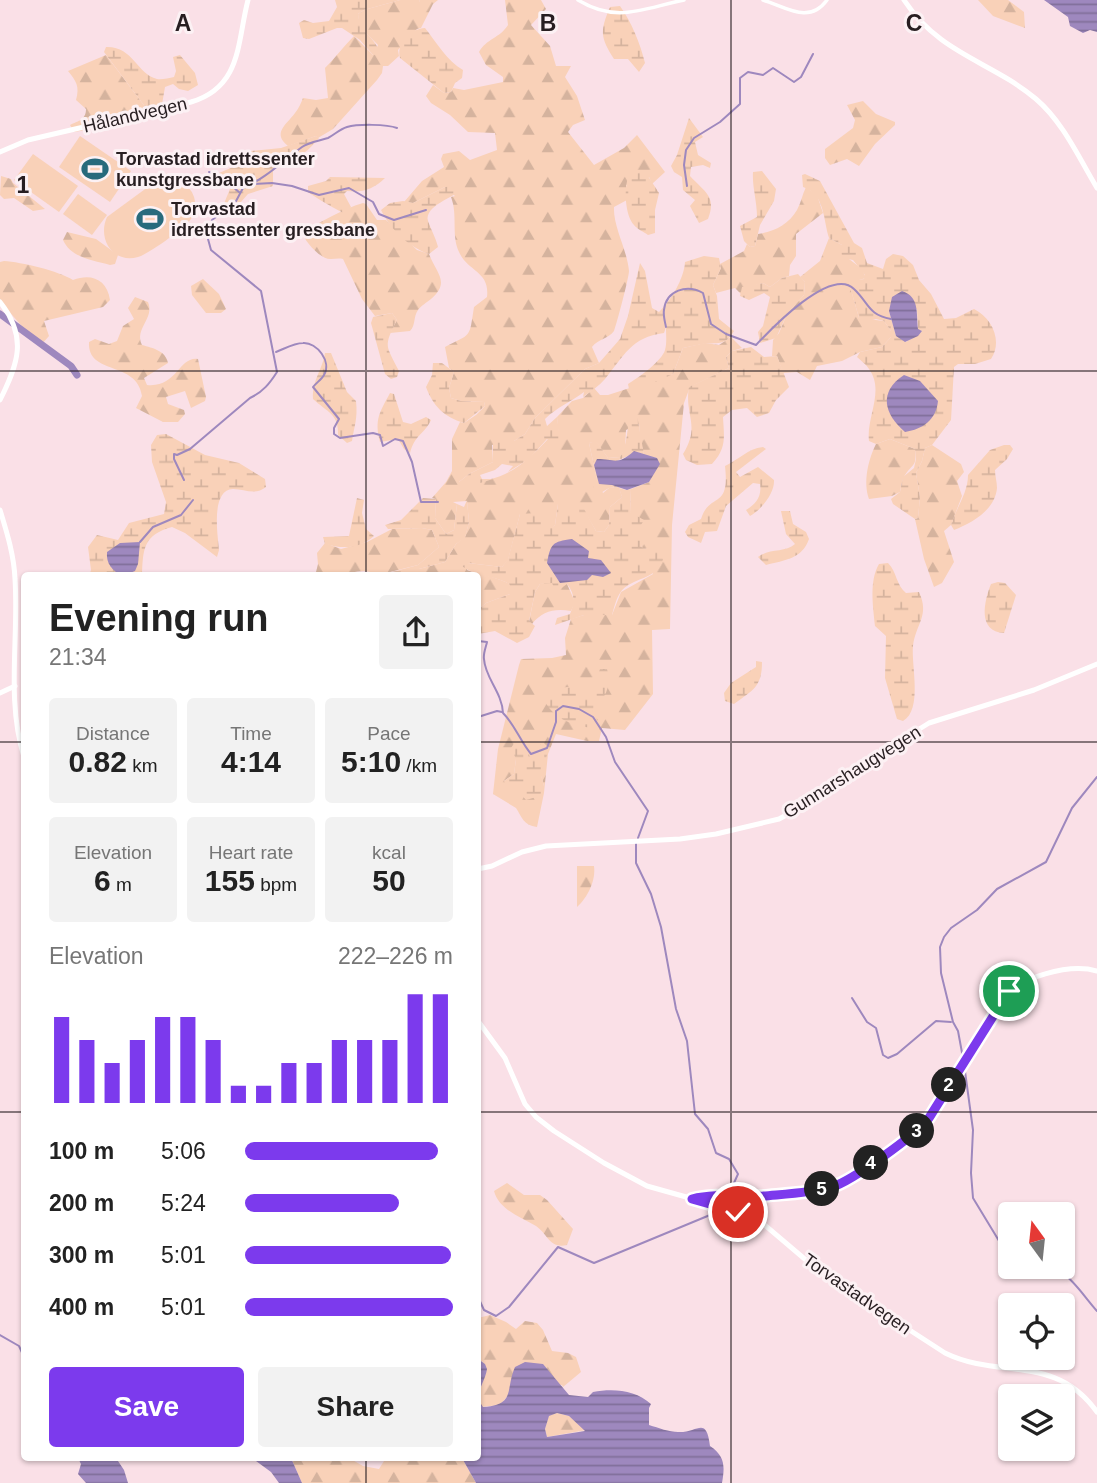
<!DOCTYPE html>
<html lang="en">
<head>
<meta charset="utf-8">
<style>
	:root { --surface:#fff; --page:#f2f2f2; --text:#222; --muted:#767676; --accent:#7c3aed }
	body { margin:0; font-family:Arial,sans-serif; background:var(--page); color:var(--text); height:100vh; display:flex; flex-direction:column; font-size:26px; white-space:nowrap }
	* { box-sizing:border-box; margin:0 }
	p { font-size:23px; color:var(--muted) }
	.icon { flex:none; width:38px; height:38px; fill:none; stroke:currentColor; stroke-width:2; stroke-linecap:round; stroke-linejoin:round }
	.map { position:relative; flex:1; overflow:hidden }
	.panel { position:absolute; left:21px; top:572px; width:460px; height:889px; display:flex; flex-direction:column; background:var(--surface); border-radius:7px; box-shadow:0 2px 5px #0004 }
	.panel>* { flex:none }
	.needle { width:46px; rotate:345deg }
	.buttons { position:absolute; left:998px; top:1202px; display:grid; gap:14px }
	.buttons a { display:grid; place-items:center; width:77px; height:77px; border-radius:7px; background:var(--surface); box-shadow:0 2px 5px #0004; font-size:35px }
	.pin { position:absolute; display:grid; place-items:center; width:60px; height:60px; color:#fff; margin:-30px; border:4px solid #fff; border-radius:50%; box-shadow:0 2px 7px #0007 }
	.km { position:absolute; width:35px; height:35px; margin:-18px; border-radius:50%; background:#222; color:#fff; font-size:19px; line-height:35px; text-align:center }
	.round { display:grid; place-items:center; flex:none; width:74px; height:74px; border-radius:7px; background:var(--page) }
	.headline { display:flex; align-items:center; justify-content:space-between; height:119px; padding:0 28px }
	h1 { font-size:38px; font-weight:600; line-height:52px }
	.figures { display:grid; grid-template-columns:repeat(3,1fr); gap:10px; height:119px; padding:7px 28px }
	.figures div { display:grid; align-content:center; border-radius:7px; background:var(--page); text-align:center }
	.figures b { font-size:30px; font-weight:600 }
	.figures small { font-size:19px; font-weight:400 }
	.figures p { font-size:19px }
	.chart { height:196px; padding:14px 28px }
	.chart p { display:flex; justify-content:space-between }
	.chart svg { width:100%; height:126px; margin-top:7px; stroke:var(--accent); stroke-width:6 }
	.button { display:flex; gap:14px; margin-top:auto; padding:14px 28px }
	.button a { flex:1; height:80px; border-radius:7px; background:var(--accent); color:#fff; font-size:28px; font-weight:600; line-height:80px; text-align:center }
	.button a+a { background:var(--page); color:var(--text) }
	ul { padding:0 28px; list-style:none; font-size:23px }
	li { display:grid; grid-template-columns:112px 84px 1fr; align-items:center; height:52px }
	li i { height:18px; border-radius:9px; background:var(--accent) }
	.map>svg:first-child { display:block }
</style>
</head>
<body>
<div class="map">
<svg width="1097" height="1483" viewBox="0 0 1097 1483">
	<defs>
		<pattern id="forest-firs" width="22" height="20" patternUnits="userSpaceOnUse" patternTransform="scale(1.75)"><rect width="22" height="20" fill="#f9d1b8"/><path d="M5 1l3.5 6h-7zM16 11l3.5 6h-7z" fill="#d5b39e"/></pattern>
		<pattern id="wetland-marsh" width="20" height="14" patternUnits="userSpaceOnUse" patternTransform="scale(1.75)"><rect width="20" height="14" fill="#f9d1b8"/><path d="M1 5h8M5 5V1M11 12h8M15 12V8" fill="none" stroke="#d5b39e"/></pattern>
		<pattern id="water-rules" width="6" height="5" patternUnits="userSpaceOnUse" patternTransform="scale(1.75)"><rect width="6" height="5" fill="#9e88be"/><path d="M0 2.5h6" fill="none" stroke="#816f9a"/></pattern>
	</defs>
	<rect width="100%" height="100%" fill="#fae0e7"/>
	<!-- forest -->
	<g fill="url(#forest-firs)" fill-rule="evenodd">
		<path d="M400,0L420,2L419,0H438L433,4L421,28L417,29L398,50L399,56L388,66H383L382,73L377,80L333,129L318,138L316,136L288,146C272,133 286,125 295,113C299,108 301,103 303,98L316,100L328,98L325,68C335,58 344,46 354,36L373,55L378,45L359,26L358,14L364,10Z"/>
		<path d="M505,0H541L546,9L531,25L550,46L556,66H571L565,77L577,96L585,120L573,125L568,132L594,165L624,148L637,135L665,172L652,184L649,177L626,185L627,200L614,207C613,227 627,249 629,271C629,277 617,323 614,331C608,339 598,339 592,347L599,363L585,369L535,418L525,434L514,441L492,445L493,462L469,474L459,482C501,483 520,469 548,439H559L557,417L572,401L583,398L594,388L600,395H608L673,374L683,348L705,343L719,345L731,337L742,348L732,351L726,357L729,368L690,387L684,403L672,525L670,629L652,630L653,694L625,730L602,728L599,741H587L556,734L548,754L544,793L537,827C523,825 522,817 516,808L493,794L498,749L519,665L521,659L552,658L566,655L565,638L571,619L584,615H612L621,592L653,574L648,549L642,548L630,512L631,489L649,482L657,458L644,455L640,438L639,424L626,430L625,449L620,457L608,458L596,442L589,443L597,480L603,493L609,488L619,487L622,497L610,507L609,525L604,532L596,531L582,507L558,504L555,525L552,529L520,514L508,560L502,567L468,563L467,570C478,574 504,579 511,585L510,594L486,603L478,610V576H419V569L445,562L456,544L465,537L469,522L467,501L453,502L457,504L454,530L446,534L435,518L436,499L432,498L446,482L452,471V439L460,422L464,423L476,415L485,406L484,402L461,401L451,398L449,388L454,372L449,368L445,347C472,333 469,339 474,307L487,297C490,271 468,272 459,252C451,235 458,215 451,197L455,196L445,187L413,203L404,202L422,181L444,167L441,159L443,154L459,151L470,160L497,150L495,133L468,132L450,115L431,103L426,96L433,85L444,93L451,92L453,88L464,90L503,82V77L486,65L479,52C486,39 500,38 508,25ZM529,757L541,776L544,786L504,781L514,774L516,759Z"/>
		<path d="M978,0H1008L1024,12L1025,28L993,16Z"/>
		<path d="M106,55L146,108L145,117L135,122L74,132L70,125C78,121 86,120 86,109L76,100C80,86 76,81 68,71Z"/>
		<path d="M863,101L876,114L895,122V125L875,144L859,166L847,159L830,165L825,158V149L853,128L855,120L847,105Z"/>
		<path d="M1,176L11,179L13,183L45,209L33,211L14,198L4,199L0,195Z"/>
		<path d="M806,187L817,195L823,213L796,234V256L790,265L789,276L782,278L770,287L763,283L745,288L741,294L735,288L716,293L713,285L721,268L720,264L744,251L747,244L750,247L755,246L758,234C774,232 789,224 797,210C801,203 802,195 806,187Z"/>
		<path d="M363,203L366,204L377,220H386L417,250L429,254C436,273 451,282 431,299C427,302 421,306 418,310C413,317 416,325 410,331L390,333L397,320L392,313L375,316L362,299L343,259C339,258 335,259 331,259C321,260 304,241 302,232C322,222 342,209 363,203Z"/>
		<path d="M67,232L96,239L118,255L115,264L110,265C93,260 71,258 63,240Z"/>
		<path d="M829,238L842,245L849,259L862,269L866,278L849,283L859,318L884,321L891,331V337L882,347L860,352L842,361L817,366L810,380L797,372L783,373L777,356H772L773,340L779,333L787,314L804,295L805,282L800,277L820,261Z"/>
		<path d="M4,261C21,262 59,271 73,280C91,273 107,279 110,300L103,307L44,321L49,336L42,344L26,331L0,301V262Z"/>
		<path d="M203,279L219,294L226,309L221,313H206L192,295L191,286Z"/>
		<path d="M135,297L148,302C155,319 134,328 142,345C153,348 166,351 168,363L144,378L147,385C177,388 179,356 198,359L206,397L205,401L191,408L185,391L166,397L168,404L184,410L185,414L178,422H163L136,408L142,396C137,360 87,376 89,342L95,339L109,344L117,341L123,326L134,319L128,308Z"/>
		<path d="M890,439L915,449C917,467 913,463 905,475C902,479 901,487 900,492L892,496L869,499C863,482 868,460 876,444Z"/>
		<path d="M932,445L961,464L964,472L957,481L962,496L951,525L944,531L954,562L942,583L934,587L924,559L915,519L918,518L920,497L916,473L922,461L925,448Z"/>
		<path d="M422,528L432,530L439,547L418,565L378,575C363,567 354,573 339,576C331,577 322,576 315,576L318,564L317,553L325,543L341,549L367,542L392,529Z"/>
		<path d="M547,582L567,584L575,602L571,611C555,608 542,611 532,624L529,622L535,592L540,584Z"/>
		<path d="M577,866H594C596,880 588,897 577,907Z"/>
		<path d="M507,1183L524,1195H540L547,1200L573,1229L567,1245C549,1249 548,1234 536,1226C521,1217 499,1210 494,1191Z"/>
		<path d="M490,1315L506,1322L516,1329L525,1321L537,1323L543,1330L552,1351L568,1353L576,1357L581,1372L563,1387L562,1385H510L511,1392L500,1405L481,1407C477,1396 480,1391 483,1381C485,1376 483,1368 483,1362L478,1359V1318Z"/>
		<path d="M557,1413L569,1416L586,1430L547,1437L545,1429L549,1415Z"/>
		<path d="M291,1458H349L363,1466L379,1469L384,1461V1458H462L476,1483H302Z"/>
	</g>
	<!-- wetland -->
	<g fill="url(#wetland-marsh)" fill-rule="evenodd">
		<path d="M335,0H419L420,2L413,11H406L400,0L364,10L358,14C360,35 375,35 380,54L373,55L360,40L342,28H337L309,39L303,38L299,23L304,20L313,23L329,21L337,7Z"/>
		<path d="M620,6C632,23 640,43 645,63L639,72L628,59H614C600,37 600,31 610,7Z"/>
		<path d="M425,28C437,43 447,61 463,70L462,78L455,83L451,92L444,93L400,58C396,43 410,29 425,28Z"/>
		<path d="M106,47C133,46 137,74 157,79C161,80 169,78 174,77L176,71L173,57L180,55L195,73L198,85L188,91L179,89L173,84L165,87L160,116L145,117L146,108L104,52Z"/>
		<path d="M689,118L703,137L695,142L698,155L711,163L710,168L703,165L691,167L690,176C705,192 717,197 708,219L699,223L690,206L695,200L683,190L682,177L674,172L671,166L677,155Z"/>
		<path d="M316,136L319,138C309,150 300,159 285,159L273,171V186L248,194L233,211L227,213L223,206L232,184L220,178L219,173L233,167L242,152L281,148Z"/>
		<path d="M762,171L776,189L774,201L760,225L755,246L750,247L744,241L740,226L757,217C757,201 752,187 753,172Z"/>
		<path d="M640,172L646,173L659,193L655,210V233L648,235C644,232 637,229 634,225C625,215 624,189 628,178Z"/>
		<path d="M805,174L820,181L854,243L862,248L867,263L883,269L886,259L893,254L903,256L913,265L919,280L931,294L944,319L956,318L974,309C992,318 1003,341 991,359L975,364H958L954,367L951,420L932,445L925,448L922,461L916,473L920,497L918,518L915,519L893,504L891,499L900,492L903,477L914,468L916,459L915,449L890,439L876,444L869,441C866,417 885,391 869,369C866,364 861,361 857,357L860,352L882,347L891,337V331L884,321L876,319L865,322L859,318L849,283L850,281L864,279L865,275L853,260L842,258L840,249L842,245L829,238C823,219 825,194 803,187L802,175ZM917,309L918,330L922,331L906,342L896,336L889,311Z"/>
		<path d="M330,177L385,178C374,189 362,193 347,191L344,194L351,207L346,214C340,212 313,196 308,192V186L326,181Z"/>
		<path d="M462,186L463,189C454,197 424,206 428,221C431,230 436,238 438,247L429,254C410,248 390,229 381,210L390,203L403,201L413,203L445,187Z"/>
		<path d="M704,256L719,258L721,268L713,285L717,296L719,319L734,331C725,347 717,342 702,344C696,345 689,347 683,348L673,374L658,381L629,389L628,384C638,378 662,361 665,350C667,342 666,337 666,327L664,333C631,337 624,356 605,379C599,386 591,391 583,397L584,392C571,402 557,407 545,419L547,426L557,417L560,439L555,444L547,439L529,459L508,472L513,466L502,464L495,470L480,475L482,479H493L461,489L459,482L469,474L493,462V441H514L525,434L535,418L585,369L599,363L620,339L628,316L640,263L645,271L652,308L659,312C671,300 684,279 685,262Z"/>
		<path d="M798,274L805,282L804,295L787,314L776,338L760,343L758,332L763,326L770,297L764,293L749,300L740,296L742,287L763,283L770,287L782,278Z"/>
		<path d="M392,313L397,320C383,347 386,345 399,371L397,377L391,379L385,374L371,323L373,317Z"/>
		<path d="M751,347L764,357L777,356L789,387L776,400L769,413L757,417L747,408L732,410L723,417C724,437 727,448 712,464L697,465L686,460L683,454C701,425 684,415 689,387L729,368L726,357L732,351Z"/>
		<path d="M325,353H331L347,392L356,401C358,419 354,426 352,441L347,443L338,435C339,414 327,412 313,399C312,380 322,371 325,353Z"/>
		<path d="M433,363H442L454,372L449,388L451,398L461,401L484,402L485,406L464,423C444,417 433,406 426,387L432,375Z"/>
		<path d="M390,393L394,394L403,422L411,424L426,417L431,420C424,435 415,434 410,453L404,449L398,439L380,442C374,419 380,412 390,393Z"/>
		<path d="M637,415L644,455L637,452L612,463L603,459L612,485L619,487L609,488L597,495L593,488L597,480L589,443L596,441L608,458L620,457C628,445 626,429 631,416Z"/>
		<path d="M166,434L205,455L239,463L265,479L266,487C255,496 245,489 233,489C210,490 218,536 219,550L217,557L185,533L172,527C143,535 143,549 142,576H89L91,570L88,547L97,535L118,540L129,523L164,514L166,502L152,462L151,445L157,435Z"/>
		<path d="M1004,445H1010L1013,449L1007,459L995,470C995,476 997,482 997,488C995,510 972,523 954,530L951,525C956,508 968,493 968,475L990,450Z"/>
		<path d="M763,447L766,449L736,472L740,477L758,467L774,480C775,493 761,510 750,516L746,510C756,504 762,496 760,484L753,483L726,506L717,531L705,532L701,543L688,537L685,532L689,525L701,519C710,491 730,511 725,466C740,459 747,449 763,447Z"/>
		<path d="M619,488L626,490L631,489L630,512L644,520L638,530L642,548L655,549L663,559C659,580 630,577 620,593C616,599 614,608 612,615H584L555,625L557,618L570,614C575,602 575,594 567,584L556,592L552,583L540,584L535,592L529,621L535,626L529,637L517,643L495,631L478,634V610L486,603L510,594V585C502,577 476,577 462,566L468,563L502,567L508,559L520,514L536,513L552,528L555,525L558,504L563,500L583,507L596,531L604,532L609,525L610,507L622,497Z"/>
		<path d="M357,498L364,500L362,513L366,529L374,536C360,549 342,549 325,544L323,537L349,536Z"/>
		<path d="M423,498L436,499L435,518L446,534L454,530L457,504L464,507L467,500L469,522L465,538L456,544L445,562L419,569V576H377L418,565L439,547L432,530L422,528L388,529L385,525L401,520Z"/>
		<path d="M781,511H790L793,524L806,532L809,539C802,559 785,560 766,565L758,557C769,548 785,553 795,544L786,534Z"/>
		<path d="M888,563C897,572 896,585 906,593L919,592C930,616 916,623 913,646C911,665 923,710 903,721L897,719L885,678L886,636L875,626C873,606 869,581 879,564Z"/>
		<path d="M998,582L1005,583L1016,595L1004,633C977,632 984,601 991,584Z"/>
		<path d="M756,661L762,662C762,687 753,690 734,704L725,701L724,693L731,683L756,667Z"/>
		<path d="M600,669H607C612,687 605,699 592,710L599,722L594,729C568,722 556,722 542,697L545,690L575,686L582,689L594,687Z"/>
		<path d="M515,742H522L529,757L543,742L549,748L541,775L544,786L540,796L526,800L517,790L507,788L504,781L514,774L516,759L511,748Z"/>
	</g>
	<!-- park -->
	<g fill="#f9d1b8">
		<path d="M80,136L131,171L110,202L59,167Z"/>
		<path d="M33,154L78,186L59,212L14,180Z"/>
		<path d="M167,173C174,184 190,182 194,197C196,203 195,213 191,219C186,227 149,254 138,257C113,264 97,239 107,217Z"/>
		<path d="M78,194L107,215L92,235L63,214Z"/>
	</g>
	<!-- water -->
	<g fill="url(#water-rules)" fill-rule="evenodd">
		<path d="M1044,0H1097V32L1090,30L1083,33L1070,26L1068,17Z"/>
		<path d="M902,291C920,297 916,313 918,329L922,331L918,336L905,342L896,336L889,311L892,297Z"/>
		<path d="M904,375L920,381L938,401C936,420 923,429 905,432C884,414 878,392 904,375Z"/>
		<path d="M634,451L657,458L660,464L649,482L627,490L612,485L599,484L594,465L597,459C615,459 617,466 634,451Z"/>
		<path d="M572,539L589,551L588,558L601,560L611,573L603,577L592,575L587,580L560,583L547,563C551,543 552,542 572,539Z"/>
		<path d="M140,542L138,564L135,571L122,576C112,570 106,564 107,552L120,543Z"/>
		<path d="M478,1359L485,1364L487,1369C485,1383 473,1394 483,1407C516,1405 505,1390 515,1367L525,1362L543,1364L569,1395L588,1397L593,1392C613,1388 636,1390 651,1404L649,1408V1425C659,1428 669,1432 678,1432C698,1433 706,1415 710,1446C725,1456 725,1466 722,1483H476L462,1458H478ZM557,1413L569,1416L585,1431L547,1437L545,1429L549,1416Z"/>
		<path d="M78,1458H116L124,1470L128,1483H86L78,1474L81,1464Z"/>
		<path d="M255,1458H291L302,1483H279L271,1472L256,1461Z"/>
	</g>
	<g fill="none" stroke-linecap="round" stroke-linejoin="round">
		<!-- stream -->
		<g stroke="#9e88be" stroke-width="2">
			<path d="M209,172L221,177L239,192"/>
			<path d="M254,184L272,183L292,186L319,195L349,188L373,202L379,214L394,220L426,210"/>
			<path d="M687,186L684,165L686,150L694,138L720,122L740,104V78L748,72L763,75L773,68L794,82L801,77L813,54"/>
			<path d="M666,327C665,322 663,315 664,310C666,290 687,284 703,293L711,324L726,334L756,345C771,329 831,266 854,289C869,303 868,315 891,319"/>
			<path d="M276,352C284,349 294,343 303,343C317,342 332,362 324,375C322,379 316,383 313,387L339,419L334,428V434L340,438L373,433L380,435L383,446L395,439L403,441L412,462L421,502H438"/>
			<path d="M184,480L174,459V454L177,455L190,449L250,398C263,392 270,383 277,372L261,291L211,250L208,239L212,220L235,203L243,188C265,179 283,161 302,147C309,142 319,141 328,138C334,135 340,129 347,127C357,124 387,124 397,128"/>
			<path d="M140,542L153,527L181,515L193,500"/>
			<path d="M478,641L487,642C486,647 483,654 484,659C485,678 502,692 503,713C515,725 520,741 531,754L547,748L556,722V711L563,706L579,709L593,717L606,737L615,762L648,811L638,838"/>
			<path d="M478,717L497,711L502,712"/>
			<path d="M636,843V863L651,894L661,927L676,1009L687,1041L695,1114L708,1129L716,1153L729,1159L738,1174L729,1194"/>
			<path d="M852,998L867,1022L876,1028L883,1055L888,1058L897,1054L936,1021L951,1022"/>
			<path d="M963,1058L958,1031L953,1022L941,973L940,947L944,937L951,928L977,910L997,889L1046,862L1072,808L1097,777"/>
			<path d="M964,1064L973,1130L971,1173L973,1198L1010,1259"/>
			<path d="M1021,1267L1024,1269C1033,1268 1044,1266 1052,1268C1069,1272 1085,1298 1097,1311"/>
			<path d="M478,1297L484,1310L496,1316L509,1307L558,1247L594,1263L710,1215L713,1205"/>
			<path d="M0,1335L19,1346L24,1357"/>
		</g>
		<!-- river -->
		<path stroke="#9e88be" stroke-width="7" d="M0,314L71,366L77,375"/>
		<!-- minor -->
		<g stroke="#fff" stroke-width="3.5">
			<path d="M578,0C617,24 644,8 684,0"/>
			<path d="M763,0C786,7 809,25 827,0"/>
		</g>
		<!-- major -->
		<g stroke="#fff" stroke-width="5">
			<path d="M904,0C940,55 991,61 1036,99C1063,122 1079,158 1097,188"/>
			<path d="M0,152L28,140L191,102C242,87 237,42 248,0"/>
			<path d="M0,302C28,337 18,364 0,400"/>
			<path d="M0,510C7,533 14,555 15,579C19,638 6,700 24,757"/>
			<path d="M0,693L15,686"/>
			<path d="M478,869L492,866L522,852L546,846L680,839L716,834L779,819L820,797L873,758L929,723L1034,690L1097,664"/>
			<path d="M478,1021L505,1058L525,1104L536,1117L554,1131L604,1163L647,1186L729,1209L761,1222L820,1272L945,1353C1000,1380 1055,1353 1097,1412"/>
			<path d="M695,1198L799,1192L833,1187L848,1179L900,1143L926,1121L1001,1000C1018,977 1070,963 1097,971"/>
		</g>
	</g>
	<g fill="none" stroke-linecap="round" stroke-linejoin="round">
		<!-- route casing -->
		<g stroke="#fff" stroke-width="14">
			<path id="route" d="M738,1212L692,1199C715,1193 740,1197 763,1196C785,1194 811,1193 832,1187C852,1181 917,1134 929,1118L1009,991"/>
		</g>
		<!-- route -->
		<use href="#route" stroke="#7c3aed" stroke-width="9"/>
	</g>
	<!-- grid -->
	<path fill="none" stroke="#271e21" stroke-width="2" stroke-opacity="0.55" d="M366,0V576M731,0V1483M0,371H1097M0,742H24M478,742H1097M0,1112H24M478,1112H1097M366,1458V1483"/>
	<!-- icons -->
	<defs>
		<g id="stadium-bare" transform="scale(2.1)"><path d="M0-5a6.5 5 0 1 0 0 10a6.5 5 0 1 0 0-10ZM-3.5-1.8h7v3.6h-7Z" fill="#276a7c" stroke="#fcf1f4" stroke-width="2.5" paint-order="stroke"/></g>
	</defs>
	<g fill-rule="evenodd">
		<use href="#stadium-bare" x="95" y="169"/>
		<use href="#stadium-bare" x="150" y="219"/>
	</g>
	<g text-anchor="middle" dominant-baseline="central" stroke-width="6" stroke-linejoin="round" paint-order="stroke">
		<!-- street labels -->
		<g font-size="18" fill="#271e21" stroke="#fcf1f4">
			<text transform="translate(135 115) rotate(-13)">Hålandvegen</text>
			<text transform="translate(852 772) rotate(-32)">Gunnarshaugvegen</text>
			<text transform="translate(857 1294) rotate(35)">Torvastadvegen</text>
		</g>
		<!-- poi labels -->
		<g font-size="18" font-weight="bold" fill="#271e21" stroke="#fcf1f4" text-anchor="start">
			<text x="116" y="159">Torvastad idrettssenter<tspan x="116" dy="21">kunstgressbane</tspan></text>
			<text x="171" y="209">Torvastad<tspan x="171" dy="21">idrettssenter gressbane</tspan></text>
		</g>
	</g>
	<g font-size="23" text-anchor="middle" font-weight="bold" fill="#271e21" stroke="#fcf1f4" stroke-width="6" stroke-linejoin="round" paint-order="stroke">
		<text x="183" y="31">A</text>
		<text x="548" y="31">B</text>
		<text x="914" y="31">C</text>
		<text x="23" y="193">1</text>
	</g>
</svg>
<div class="buttons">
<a><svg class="needle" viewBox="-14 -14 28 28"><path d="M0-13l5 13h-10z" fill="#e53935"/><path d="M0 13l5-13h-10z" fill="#767676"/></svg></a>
<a><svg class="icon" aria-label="locate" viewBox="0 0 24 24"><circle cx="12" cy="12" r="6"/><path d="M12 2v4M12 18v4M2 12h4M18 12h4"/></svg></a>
<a><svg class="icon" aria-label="layers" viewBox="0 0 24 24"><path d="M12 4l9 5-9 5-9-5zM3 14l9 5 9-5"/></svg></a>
</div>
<div class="pin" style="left:1009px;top:991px;background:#1e9e55"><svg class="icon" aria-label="arrive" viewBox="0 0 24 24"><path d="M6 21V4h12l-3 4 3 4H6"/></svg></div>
<div class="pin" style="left:738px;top:1212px;background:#d93025"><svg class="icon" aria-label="check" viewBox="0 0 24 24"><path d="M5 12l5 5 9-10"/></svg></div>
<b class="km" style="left:949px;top:1085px">2</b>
<b class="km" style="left:917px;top:1131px">3</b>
<b class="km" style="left:871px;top:1163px">4</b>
<b class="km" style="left:822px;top:1189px">5</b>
<section class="panel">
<div class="headline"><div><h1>Evening run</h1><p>21:34</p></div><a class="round"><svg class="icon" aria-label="share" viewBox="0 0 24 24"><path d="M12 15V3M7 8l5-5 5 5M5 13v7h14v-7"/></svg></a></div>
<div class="figures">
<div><p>Distance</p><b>0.82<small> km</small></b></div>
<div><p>Time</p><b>4:14</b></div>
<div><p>Pace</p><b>5:10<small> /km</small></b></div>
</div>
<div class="figures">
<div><p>Elevation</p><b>6<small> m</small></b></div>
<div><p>Heart rate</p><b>155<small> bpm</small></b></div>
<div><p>kcal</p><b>50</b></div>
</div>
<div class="chart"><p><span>Elevation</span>222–226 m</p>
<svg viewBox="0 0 160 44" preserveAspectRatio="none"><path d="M5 44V14M15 44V22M25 44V30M35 44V22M45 44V14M55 44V14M65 44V22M75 44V38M85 44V38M95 44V30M105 44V30M115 44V22M125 44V22M135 44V22M145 44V6M155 44V6"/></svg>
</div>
<ul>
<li><b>100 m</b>5:06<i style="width:93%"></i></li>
<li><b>200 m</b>5:24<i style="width:74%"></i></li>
<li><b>300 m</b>5:01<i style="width:99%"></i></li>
<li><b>400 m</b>5:01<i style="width:100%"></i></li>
</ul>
<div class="button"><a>Save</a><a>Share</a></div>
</section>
</div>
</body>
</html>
